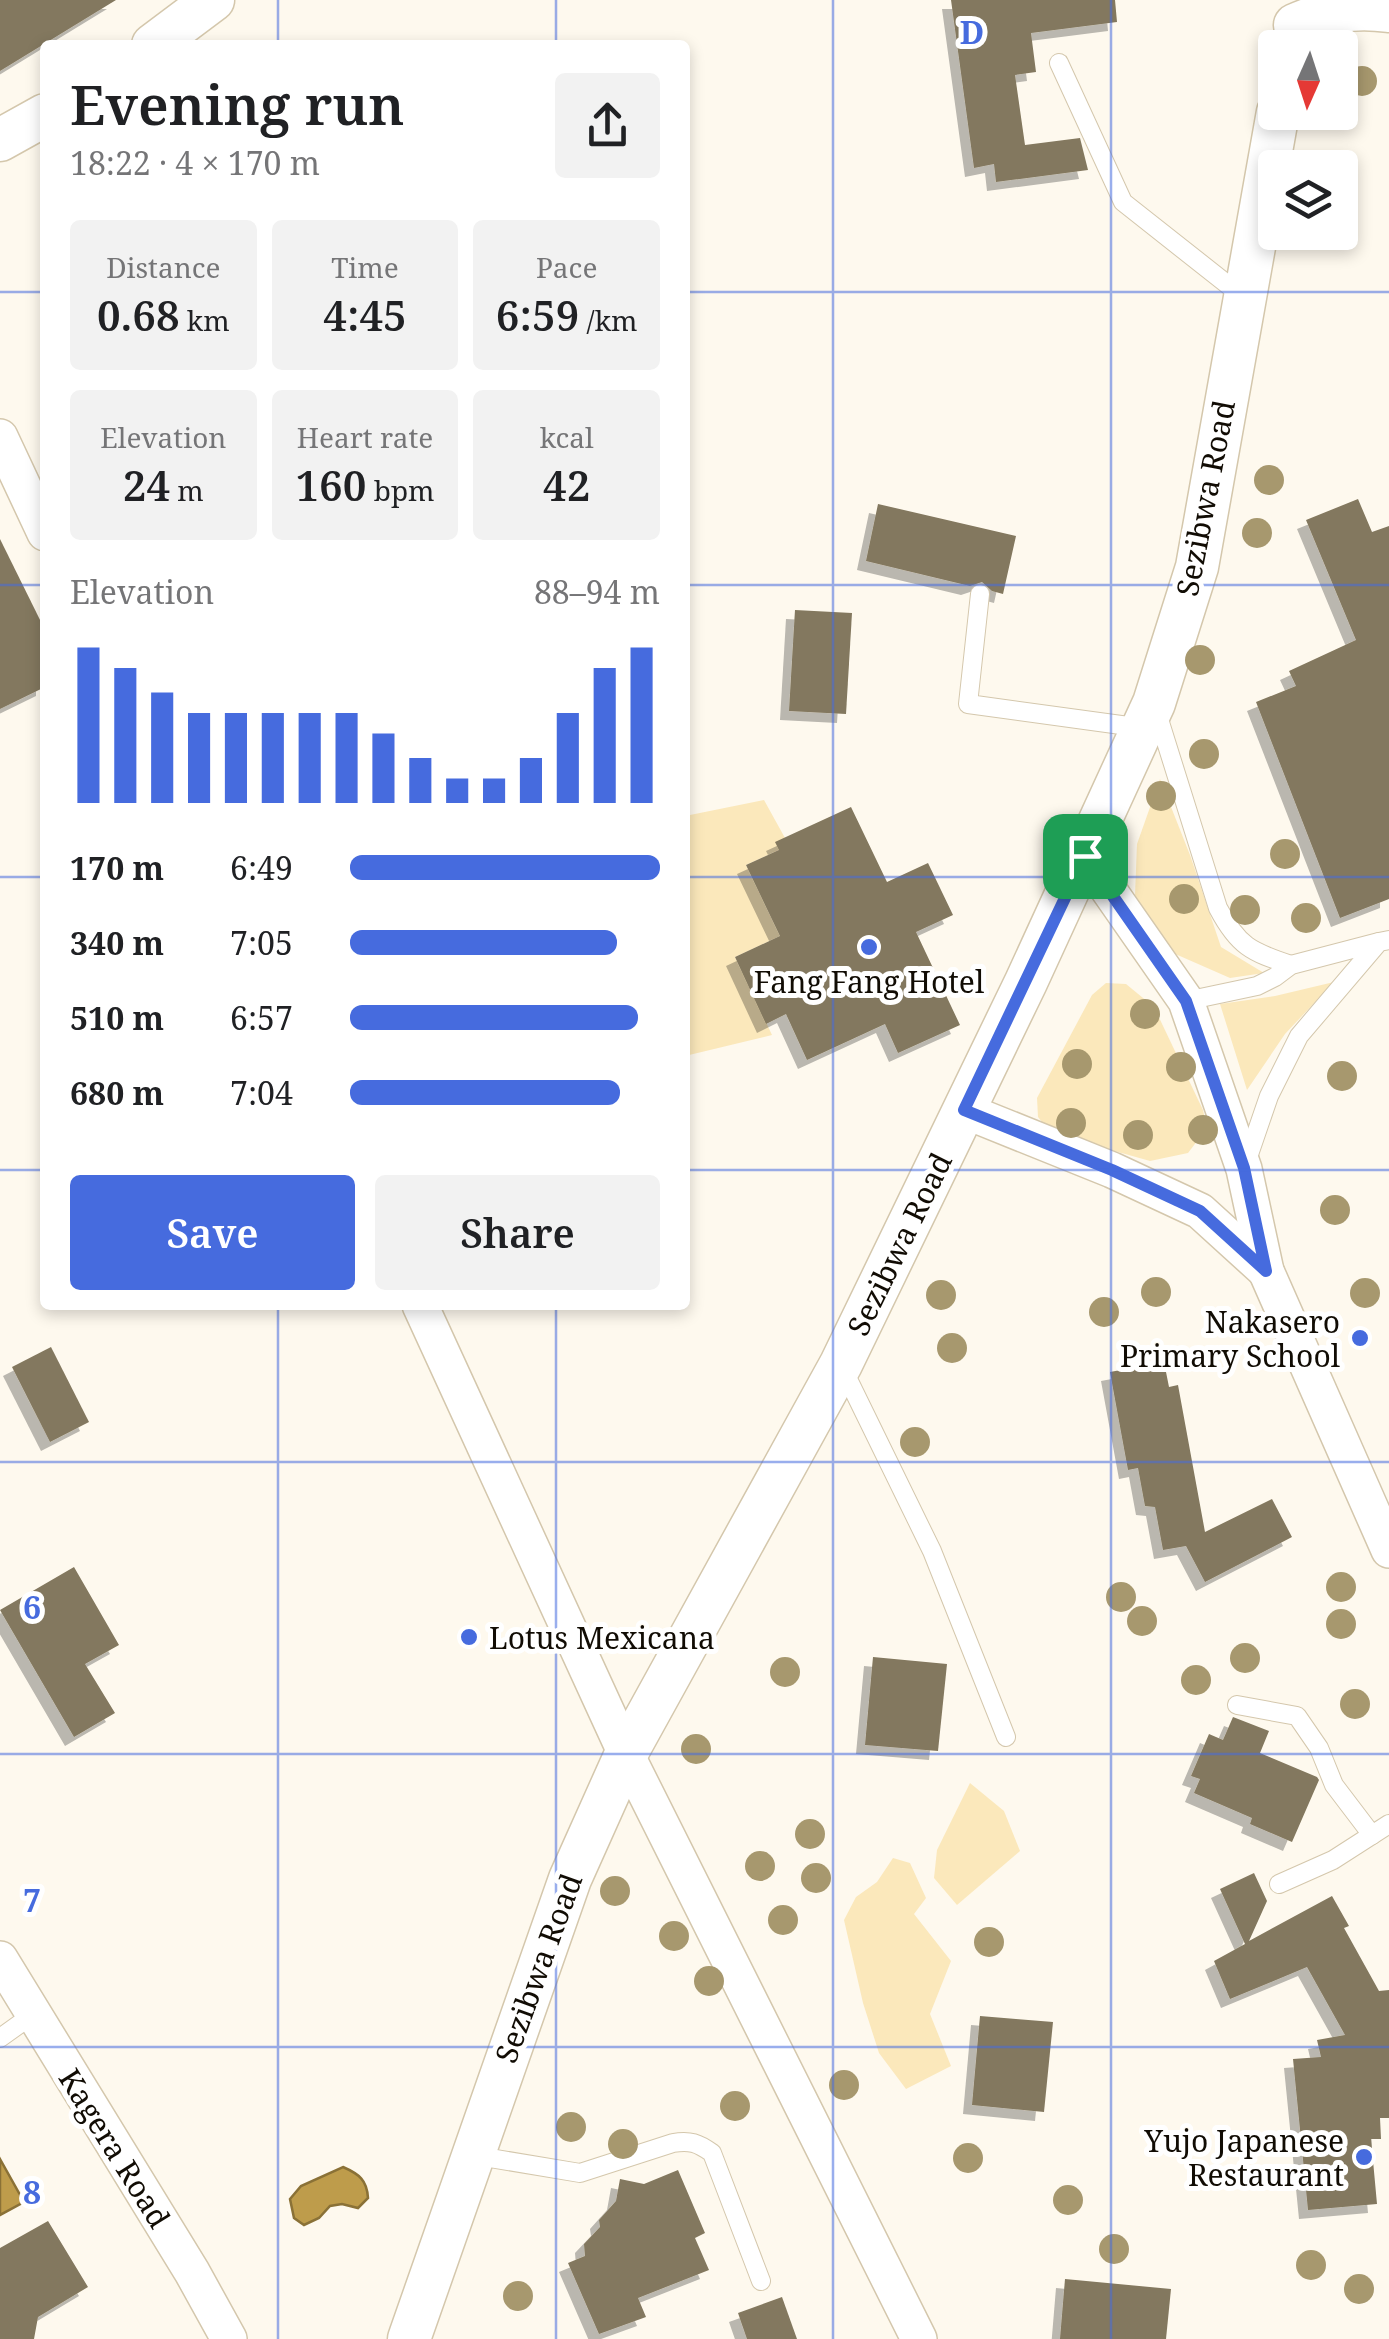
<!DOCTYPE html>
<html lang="en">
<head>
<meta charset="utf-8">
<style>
	:root { --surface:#fff; --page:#f2f2f2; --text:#202124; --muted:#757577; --accent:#466bde }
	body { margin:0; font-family:"Noto Serif",serif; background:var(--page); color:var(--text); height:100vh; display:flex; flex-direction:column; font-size:38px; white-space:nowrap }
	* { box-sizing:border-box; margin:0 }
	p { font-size:32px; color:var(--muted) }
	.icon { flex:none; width:55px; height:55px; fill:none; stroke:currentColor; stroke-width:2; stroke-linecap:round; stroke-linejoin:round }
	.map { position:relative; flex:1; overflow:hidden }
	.drawer { position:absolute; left:40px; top:40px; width:650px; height:1270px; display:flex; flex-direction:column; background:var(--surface); border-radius:10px; box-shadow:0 5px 15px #0003 }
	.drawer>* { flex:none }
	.needle { width:65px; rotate:183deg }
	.tools { position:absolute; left:1258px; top:30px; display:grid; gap:20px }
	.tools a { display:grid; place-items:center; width:100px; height:100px; border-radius:10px; background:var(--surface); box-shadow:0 5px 15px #0003; font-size:50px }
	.pin { position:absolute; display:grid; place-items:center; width:85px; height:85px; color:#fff; margin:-42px; border-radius:20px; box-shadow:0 5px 15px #0006 }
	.round { display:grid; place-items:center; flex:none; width:105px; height:105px; border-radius:10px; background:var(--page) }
	.head { display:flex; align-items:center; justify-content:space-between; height:170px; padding:0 30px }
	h1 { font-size:55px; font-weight:600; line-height:75px }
	.figures { display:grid; grid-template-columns:repeat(3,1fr); gap:15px; height:170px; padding:10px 30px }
	.figures div { display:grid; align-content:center; border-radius:10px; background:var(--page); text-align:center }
	.figures b { font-size:42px; font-weight:600 }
	.figures small { font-size:28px; font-weight:400 }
	.figures p { font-size:28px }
	.chart { height:280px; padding:20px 30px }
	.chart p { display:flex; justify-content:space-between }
	.chart svg { width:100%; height:180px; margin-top:10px; stroke:var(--accent); stroke-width:6 }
	.primary-button { display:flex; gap:20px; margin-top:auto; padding:20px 30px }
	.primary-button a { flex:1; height:115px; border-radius:10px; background:var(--accent); color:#fff; font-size:40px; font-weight:600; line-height:115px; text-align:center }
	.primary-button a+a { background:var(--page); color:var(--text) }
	ul { padding:0 30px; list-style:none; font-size:32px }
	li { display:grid; grid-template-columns:160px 120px 1fr; align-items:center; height:75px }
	li i { height:25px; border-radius:12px; background:var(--accent) }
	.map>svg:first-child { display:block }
</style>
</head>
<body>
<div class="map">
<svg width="1389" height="2339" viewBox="0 0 1389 2339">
	<defs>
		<filter id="shadow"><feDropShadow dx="-9" dy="9" stdDeviation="0" flood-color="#0004"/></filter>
	</defs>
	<rect width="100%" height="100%" fill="#fef9ee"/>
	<!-- green -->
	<g fill="#fbe8bb">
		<path d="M1160,779L1190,855L1221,947L1264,973L1230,978L1173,953L1135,895L1137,844Z"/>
		<path d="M764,800L785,838L779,850L746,865L780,936L735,957L772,1035L685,1056V816Z"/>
		<path d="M1334,982L1285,1034L1247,1090L1220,1004L1275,996Z"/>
		<path d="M1106,983L1126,984L1154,1007L1203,1110L1207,1128L1188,1153L1150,1161L1051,1133L1038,1117L1037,1098L1092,995Z"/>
		<path d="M970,1783L1004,1811L1020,1851L957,1905L934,1878L937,1850Z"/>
		<path d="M893,1858L910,1863L926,1898L914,1914L951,1961L930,2014L951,2066L906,2089L879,2053L863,2003L844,1920L856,1897L877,1882Z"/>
	</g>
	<!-- water -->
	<g fill="#be9c4b" stroke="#8a7136" stroke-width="2.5">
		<path d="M0,2159L24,2202L0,2215Z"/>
		<path d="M343,2167C359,2174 367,2180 368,2198L358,2208L342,2204L330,2206L319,2218L304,2225L294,2218L290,2199L301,2186Z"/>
	</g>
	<!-- building -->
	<g fill="#83785e" filter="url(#shadow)">
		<path d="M0,0H116L0,71Z"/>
		<path d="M951,0H1115L1117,22L1031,33L1036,72L1015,75L1025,145L1080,138L1088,170L996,182L994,164L974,168Z"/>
		<path d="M1358,499L1372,532L1389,526V899L1340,918L1256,702L1296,686L1289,671L1356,640L1306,520Z"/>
		<path d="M878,504L1016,536L1003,594L992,591L982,582L970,586L866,561Z"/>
		<path d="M0,539L45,630V687L0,709Z"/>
		<path d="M795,610L852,613L846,714L789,711Z"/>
		<path d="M851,807L887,882L928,863L953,915L916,932L960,1025L898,1053L885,1024L807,1060L786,1014L766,1024L735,957L780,936L746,865L779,850L775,842Z"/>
		<path d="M51,1347L89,1422L50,1442L12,1367Z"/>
		<path d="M1164,1362L1169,1387L1178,1385L1205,1532L1272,1499L1292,1537L1205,1582L1186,1546L1163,1550L1155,1507L1145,1506L1138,1468L1128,1470L1110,1372Z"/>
		<path d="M74,1567L119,1645L85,1664L115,1713L74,1737L0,1610Z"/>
		<path d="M873,1657L947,1664L938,1751L865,1745Z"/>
		<path d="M1233,1717L1269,1731L1260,1753L1317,1777L1319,1780L1292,1842L1250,1824L1252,1818L1194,1793L1200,1779L1191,1776L1209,1734L1223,1740Z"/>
		<path d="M1254,1873L1267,1901L1249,1941L1332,1896L1349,1926L1344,1928L1379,1991L1389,1990V2118H1380L1381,2139H1371L1377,2204L1308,2210L1293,2059L1321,2057L1317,2040L1345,2035L1307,1967L1230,1999L1214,1961L1245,1944L1220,1889Z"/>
		<path d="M980,2016L1053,2022L1044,2112L972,2105Z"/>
		<path d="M678,2170L705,2233L695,2238L709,2270L638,2298L646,2317L599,2334L568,2263L585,2256L584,2244L600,2227L599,2220L616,2201L620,2179L644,2184Z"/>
		<path d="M48,2221L88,2287L38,2317L34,2339H0V2248Z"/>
		<path d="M1065,2279L1171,2289L1166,2339H1060Z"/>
		<path d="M782,2297L797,2339H747L738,2313Z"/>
	</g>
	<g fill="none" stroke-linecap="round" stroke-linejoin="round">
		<!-- service casing -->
		<g stroke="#d4c7ac" stroke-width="20">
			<g id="service">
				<path d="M1059,63L1123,202L1242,296"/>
				<path d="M980,594L968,704L1143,728"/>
				<path d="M1157,713L1218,908C1238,946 1251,952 1291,965"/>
				<path d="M1186,1001L1257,986L1275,977L1291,965L1379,942"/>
				<path d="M1246,1163L1269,1096L1299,1036L1379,942L1389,940"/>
				<path d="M843,1369L932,1551L1006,1737"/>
				<path d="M1237,1705L1297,1716L1319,1748L1334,1785L1372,1835"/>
				<path d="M1279,1884L1333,1860L1389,1824"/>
				<path d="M0,2038L32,2015"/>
				<path d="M472,2155L580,2173L673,2143C690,2140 698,2143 712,2153L761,2281"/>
			</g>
		</g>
		<!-- minor casing -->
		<g stroke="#d4c7ac" stroke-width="38">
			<g id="minor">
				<path d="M0,437L45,533"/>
				<path d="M1085,856L1186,1001L1244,1169L1266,1271L1389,1550"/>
				<path d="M963,1110L1112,1170L1200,1211L1266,1271"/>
				<path d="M420,1305L626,1754L919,2339"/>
				<path d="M0,1959L192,2272L229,2339"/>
			</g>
		</g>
		<!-- tertiary casing -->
		<g stroke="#d4c7ac" stroke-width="45">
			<g id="tertiary">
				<path d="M1295,25C1326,11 1355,6 1389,11"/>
				<path d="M153,45L213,0"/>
				<path d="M0,140L45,115"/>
				<path d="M409,2339L570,1879L626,1754L841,1364L1026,982L1154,703L1197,567L1278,112"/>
			</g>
		</g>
		<!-- service -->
		<use href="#service" stroke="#fff" stroke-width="18"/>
		<!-- minor -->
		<use href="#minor" stroke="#fff" stroke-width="35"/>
		<!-- tertiary -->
		<use href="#tertiary" stroke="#fff" stroke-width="42"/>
	</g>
	<!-- trees -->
	<g fill="#a7986e">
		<circle cx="1362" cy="81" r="15"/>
		<circle cx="1269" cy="480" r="15"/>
		<circle cx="1257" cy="533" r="15"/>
		<circle cx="1200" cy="660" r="15"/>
		<circle cx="1204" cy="754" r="15"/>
		<circle cx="1161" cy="796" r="15"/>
		<circle cx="1285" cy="854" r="15"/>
		<circle cx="1184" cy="899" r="15"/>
		<circle cx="1245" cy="910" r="15"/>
		<circle cx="1306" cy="918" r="15"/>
		<circle cx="1145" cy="1014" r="15"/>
		<circle cx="1077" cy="1064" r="15"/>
		<circle cx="1181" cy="1067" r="15"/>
		<circle cx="1342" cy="1076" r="15"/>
		<circle cx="1071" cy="1123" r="15"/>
		<circle cx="1203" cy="1130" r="15"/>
		<circle cx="1138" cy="1135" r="15"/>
		<circle cx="1335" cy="1210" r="15"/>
		<circle cx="1156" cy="1292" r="15"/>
		<circle cx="1365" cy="1293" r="15"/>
		<circle cx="941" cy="1295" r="15"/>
		<circle cx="1104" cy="1312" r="15"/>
		<circle cx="952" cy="1348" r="15"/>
		<circle cx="915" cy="1442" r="15"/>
		<circle cx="1341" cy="1587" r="15"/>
		<circle cx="1121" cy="1597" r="15"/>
		<circle cx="1142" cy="1621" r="15"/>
		<circle cx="1341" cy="1624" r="15"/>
		<circle cx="1245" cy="1658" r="15"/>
		<circle cx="785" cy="1672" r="15"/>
		<circle cx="1196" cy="1680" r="15"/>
		<circle cx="1355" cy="1704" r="15"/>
		<circle cx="696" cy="1749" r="15"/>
		<circle cx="810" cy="1834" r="15"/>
		<circle cx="760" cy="1866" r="15"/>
		<circle cx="816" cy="1878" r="15"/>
		<circle cx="615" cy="1891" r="15"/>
		<circle cx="783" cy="1920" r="15"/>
		<circle cx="674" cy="1936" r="15"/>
		<circle cx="989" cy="1942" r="15"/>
		<circle cx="709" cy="1981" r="15"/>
		<circle cx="844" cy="2085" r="15"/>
		<circle cx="735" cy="2106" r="15"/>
		<circle cx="571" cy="2127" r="15"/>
		<circle cx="623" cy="2144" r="15"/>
		<circle cx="968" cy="2158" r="15"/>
		<circle cx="1068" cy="2200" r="15"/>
		<circle cx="1114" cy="2249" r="15"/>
		<circle cx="1311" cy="2265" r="15"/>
		<circle cx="1359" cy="2289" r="15"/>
		<circle cx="518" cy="2296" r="15"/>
	</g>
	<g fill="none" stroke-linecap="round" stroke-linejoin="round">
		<!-- route casing -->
		<g stroke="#fff" stroke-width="20">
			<path id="route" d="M1085,856L1186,1001L1244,1168L1266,1271L1200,1211L1112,1170L964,1110Z"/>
		</g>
		<!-- route -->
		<use href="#route" stroke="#466bde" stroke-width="12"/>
	</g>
	<!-- grid -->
	<path fill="none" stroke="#466bde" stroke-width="2.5" stroke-opacity="0.55" d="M278,0V45M556,0V45M833,0V2339M1111,0V2339M0,292H45M685,292H1389M0,585H45M685,585H1389M0,877H45M685,877H1389M0,1170H45M685,1170H1389M278,1305V2339M556,1305V2339M0,1462H1389M0,1754H1389M0,2047H1389"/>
	<!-- markers -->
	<g fill="#466bde" stroke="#fff" stroke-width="4">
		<circle cx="869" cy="947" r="10"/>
		<circle cx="1360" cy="1338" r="10"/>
		<circle cx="469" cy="1637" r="10"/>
		<circle cx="1364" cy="2157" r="10"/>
	</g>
	<g text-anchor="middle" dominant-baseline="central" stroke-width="10" stroke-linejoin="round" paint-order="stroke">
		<!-- street labels -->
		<g font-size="30" fill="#110c04" stroke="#fff">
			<text transform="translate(1205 498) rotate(-79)">Sezibwa Road</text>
			<text transform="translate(899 1244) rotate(-64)">Sezibwa Road</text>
			<text transform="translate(538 1968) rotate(-70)">Sezibwa Road</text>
			<text transform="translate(115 2148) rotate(58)">Kagera Road</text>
		</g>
		<!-- poi labels -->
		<g font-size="30" fill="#110c04" stroke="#fff" text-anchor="end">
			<text x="869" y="981" text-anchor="middle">Fang Fang Hotel</text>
			<text x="1340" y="1321">Nakasero<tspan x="1340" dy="34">Primary School</tspan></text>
			<text x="489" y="1637" text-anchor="start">Lotus Mexicana</text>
			<text x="1344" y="2140">Yujo Japanese<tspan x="1344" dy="34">Restaurant</tspan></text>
		</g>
	</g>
	<g font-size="32" text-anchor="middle" font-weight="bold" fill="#466bde" stroke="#fff" stroke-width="10" stroke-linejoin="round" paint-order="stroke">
		<text x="972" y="44">D</text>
		<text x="32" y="1619">6</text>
		<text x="32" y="1912">7</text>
		<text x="32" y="2204">8</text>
	</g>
</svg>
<div class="tools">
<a><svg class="needle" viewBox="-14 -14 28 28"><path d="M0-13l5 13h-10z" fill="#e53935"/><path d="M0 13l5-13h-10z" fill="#757577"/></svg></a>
<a><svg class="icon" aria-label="layers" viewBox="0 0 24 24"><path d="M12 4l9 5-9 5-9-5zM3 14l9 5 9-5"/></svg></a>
</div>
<div class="pin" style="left:1085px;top:856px;background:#1e9e55"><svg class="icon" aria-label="arrive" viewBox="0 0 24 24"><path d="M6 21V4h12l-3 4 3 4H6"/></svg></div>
<section class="drawer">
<div class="head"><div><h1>Evening run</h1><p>18:22 · 4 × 170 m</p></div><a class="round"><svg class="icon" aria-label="share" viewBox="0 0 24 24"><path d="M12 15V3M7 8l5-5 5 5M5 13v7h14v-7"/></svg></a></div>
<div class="figures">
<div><p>Distance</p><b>0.68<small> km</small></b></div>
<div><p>Time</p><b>4:45</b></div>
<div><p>Pace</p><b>6:59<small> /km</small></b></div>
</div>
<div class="figures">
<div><p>Elevation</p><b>24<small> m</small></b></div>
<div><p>Heart rate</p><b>160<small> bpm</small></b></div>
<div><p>kcal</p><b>42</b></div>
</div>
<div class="chart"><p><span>Elevation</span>88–94 m</p>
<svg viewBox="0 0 160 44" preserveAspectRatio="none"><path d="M5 44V6M15 44V11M25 44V17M35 44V22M45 44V22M55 44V22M65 44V22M75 44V22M85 44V27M95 44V33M105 44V38M115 44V38M125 44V33M135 44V22M145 44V11M155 44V6"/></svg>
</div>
<ul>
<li><b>170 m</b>6:49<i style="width:100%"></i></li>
<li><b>340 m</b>7:05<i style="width:86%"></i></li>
<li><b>510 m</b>6:57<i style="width:93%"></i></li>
<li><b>680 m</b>7:04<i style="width:87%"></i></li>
</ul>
<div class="primary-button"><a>Save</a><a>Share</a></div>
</section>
</div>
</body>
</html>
